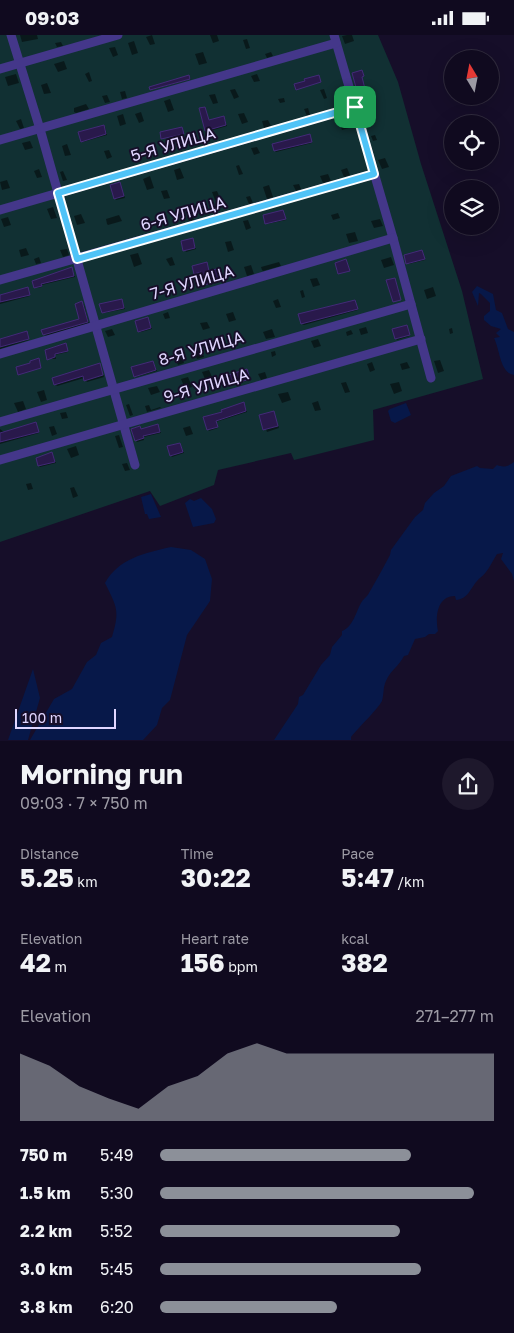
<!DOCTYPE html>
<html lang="en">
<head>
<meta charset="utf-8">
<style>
	:root { --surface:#100a1f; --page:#1e182c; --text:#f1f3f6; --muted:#9c9aa4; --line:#302b3d; --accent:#8c9099 }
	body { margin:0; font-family:"Golos Text",sans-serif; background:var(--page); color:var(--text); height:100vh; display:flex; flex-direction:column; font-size:19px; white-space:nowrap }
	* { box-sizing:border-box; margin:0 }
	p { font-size:16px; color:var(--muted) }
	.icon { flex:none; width:28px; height:28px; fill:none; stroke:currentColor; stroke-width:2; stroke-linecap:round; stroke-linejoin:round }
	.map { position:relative; height:706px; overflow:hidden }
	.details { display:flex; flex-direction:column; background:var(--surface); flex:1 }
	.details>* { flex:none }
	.needle { width:32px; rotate:350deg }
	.fabs { position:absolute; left:444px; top:15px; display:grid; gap:10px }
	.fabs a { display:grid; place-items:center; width:55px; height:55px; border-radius:50%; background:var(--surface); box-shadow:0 5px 20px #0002,0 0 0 1px var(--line); font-size:25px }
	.scale { position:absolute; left:15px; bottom:12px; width:101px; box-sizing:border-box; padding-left:5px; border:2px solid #e0d6ff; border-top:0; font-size:14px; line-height:18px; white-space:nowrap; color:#e0d6ff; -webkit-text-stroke:4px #160e29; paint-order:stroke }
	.pin { position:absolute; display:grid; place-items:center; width:42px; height:42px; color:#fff; margin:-21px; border-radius:10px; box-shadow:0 2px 8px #0006 }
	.round { display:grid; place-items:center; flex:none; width:52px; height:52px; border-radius:26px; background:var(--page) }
	.headline { display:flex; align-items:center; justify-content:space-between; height:85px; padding:0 20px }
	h1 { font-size:28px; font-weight:700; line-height:38px }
	.stats { display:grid; grid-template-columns:repeat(3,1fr); gap:8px; height:85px; padding:5px 20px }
	.stats div { display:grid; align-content:center }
	.stats b { font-size:25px; font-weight:700 }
	.stats small { font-size:14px; font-weight:400 }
	.stats p { font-size:14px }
	.chart { height:140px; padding:10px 20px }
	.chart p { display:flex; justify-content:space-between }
	.chart svg { width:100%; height:90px; margin-top:5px; fill:var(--accent); opacity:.7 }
	ul { padding:0 20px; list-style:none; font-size:16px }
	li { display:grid; grid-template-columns:80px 60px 1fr; align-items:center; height:38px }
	li i { height:12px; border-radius:6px; background:var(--accent) }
	.status { display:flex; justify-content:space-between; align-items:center; height:35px; padding:0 25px; background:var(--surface); direction:ltr }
	.status svg { height:14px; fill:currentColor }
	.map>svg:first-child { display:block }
</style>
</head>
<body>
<div class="status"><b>09:03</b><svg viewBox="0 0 49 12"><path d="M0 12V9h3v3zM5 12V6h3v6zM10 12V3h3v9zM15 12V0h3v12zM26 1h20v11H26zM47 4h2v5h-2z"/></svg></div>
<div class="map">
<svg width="514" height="706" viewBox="0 0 514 706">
	<rect width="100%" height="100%" fill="#160e29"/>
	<!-- green -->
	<path fill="#113033" d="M0,0H378L398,47L421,129L462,256L483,344L373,375L374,405L294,425L291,418L218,435L214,450L160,471L150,456L0,507Z"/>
	<!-- water -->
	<g fill="#071849">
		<path d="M477,251L493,259L496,275L502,278L508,294L514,297V340C500,338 500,315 494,303L500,302L496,298L501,294L491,291L484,285V281L490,276V268L481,259L479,258L478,271L472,257Z"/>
		<path d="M406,368L411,380L395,388L391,386L388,376L390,374Z"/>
		<path d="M514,427V546L512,539L501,524L503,518L497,519C493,525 490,532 486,537C483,541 479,543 477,546C470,554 468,564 456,565L455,561C437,561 435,582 438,596L435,599H429L425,602L415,604L408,620L404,621C399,631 390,636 386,646C383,652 384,659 382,666C377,675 359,692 351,702V705H274L298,669L299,662L303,660L321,630L330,620L332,612L342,600V596C353,592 356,577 361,568C363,564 367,562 369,558C376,546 383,533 390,520L391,515L415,482L423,475L425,468L434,458L444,451L451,441L477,431L480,433L493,434L497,430C504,433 509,431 514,427Z"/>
		<path d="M151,459L161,482L149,484L147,479H145L141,462Z"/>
		<path d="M201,463L212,474L216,484L214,488L193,492L185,468L190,464L194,466Z"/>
		<path d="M171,512L191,515L205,524L212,544L210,566L187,600L170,665L162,673L157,690L143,705H30L54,664L72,654L87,627L96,620L101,608L112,602C120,576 117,572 105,548C119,523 145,518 171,512Z"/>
		<path d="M33,634L40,663L28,705H8Z"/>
	</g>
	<!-- shadow -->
	<g fill="#0007">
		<path d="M20,0H37L38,4L22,7Z"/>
		<path d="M152,0L155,9L150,10L146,2Z"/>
		<path d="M210,0H217L219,6L213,8Z"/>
		<path d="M347,0H352L354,6L345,9L342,1Z"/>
		<path d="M247,4L250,13L246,14L243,5Z"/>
		<path d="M134,6L138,18L132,20L128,8Z"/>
		<path d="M61,7L63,11L57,12L55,8Z"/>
		<path d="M115,12L118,20L113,22L109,13Z"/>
		<path d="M203,17L207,28L199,30L195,19Z"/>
		<path d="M271,17L273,21L267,23L265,19Z"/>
		<path d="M64,26L67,34L58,37L54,29Z"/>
		<path d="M89,37L92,46L89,47L85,39Z"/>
		<path d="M16,39L19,48L8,51L5,42Z"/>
		<path d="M257,39L260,46L254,47L251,41Z"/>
		<path d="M189,41L191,44L151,55Z"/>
		<path d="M47,48L51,58L44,59L41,50Z"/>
		<path d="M235,54L239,62L234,64L230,55Z"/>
		<path d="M324,54L327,63L324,64L320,55Z"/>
		<path d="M125,56L127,63L122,64L120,57Z"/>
		<path d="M215,59L218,68L213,69L209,60Z"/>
		<path d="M107,60L110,67L105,68L102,61Z"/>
		<path d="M284,63L285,67L280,68L278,64Z"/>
		<path d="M170,64L174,75L168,77L164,66Z"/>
		<path d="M86,69L89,74L76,78L74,77V73Z"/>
		<path d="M373,71L376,78L366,80L363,73Z"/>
		<path d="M205,73L209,87L224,82L227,91L207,97Z"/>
		<path d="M308,73L310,80L307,81L304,74Z"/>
		<path d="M141,77L144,86L139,88L135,79Z"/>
		<path d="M244,78L248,87L242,89L238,79Z"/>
		<path d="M123,79L126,89L120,91L117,81Z"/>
		<path d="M21,84L24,93L20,94L16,86Z"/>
		<path d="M268,85L271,91L264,93L262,86Z"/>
		<path d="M345,85L349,93L342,95L339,87Z"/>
		<path d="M105,92L107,100L83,107L82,106Z"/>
		<path d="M375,100L377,105L373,106L371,101Z"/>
		<path d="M310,102L312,108L276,117L275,116Z"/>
		<path d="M30,106L33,113L25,115L22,108Z"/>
		<path d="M67,109L71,120L65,121L62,111Z"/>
		<path d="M257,112L260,118L254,120L251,113Z"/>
		<path d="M109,115L112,122L107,124L104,116Z"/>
		<path d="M385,123L389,132L382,134L378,125Z"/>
		<path d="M239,130L243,139L239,140L236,131Z"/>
		<path d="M180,133L184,143L177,145L174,135Z"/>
		<path d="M347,133L350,140L344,142L341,135Z"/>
		<path d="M39,134L42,142L37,143L34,136Z"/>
		<path d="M63,136L67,145L63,146L60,137Z"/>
		<path d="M328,139L331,146L323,148L320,141Z"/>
		<path d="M150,141L154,153L147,155L143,144Z"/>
		<path d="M7,145L10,153L2,155L0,147Z"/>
		<path d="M120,149L125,163L116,165L112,151Z"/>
		<path d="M299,149L301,154L296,156L293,150Z"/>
		<path d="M269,150L273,162L267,164L263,152Z"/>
		<path d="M167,155L170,163L164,164L161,156Z"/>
		<path d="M217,156L220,163L215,165L212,157Z"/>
		<path d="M250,161L253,168L249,169L246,162Z"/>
		<path d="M53,172L57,183L51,184L47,174Z"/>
		<path d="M283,176L286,185L267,189L266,188Z"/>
		<path d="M338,178L340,183L333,185L331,180Z"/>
		<path d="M81,179L85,188L77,190L74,181Z"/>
		<path d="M119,180L122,186L108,190L107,189L106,184Z"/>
		<path d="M192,180L194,185L189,186L187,182Z"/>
		<path d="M8,182L11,190L4,192L1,184Z"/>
		<path d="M380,184L383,191L374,193L371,186Z"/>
		<path d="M248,185L251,193L246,195L243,186Z"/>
		<path d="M355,197L358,206L349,208L346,199Z"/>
		<path d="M192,204L196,214L186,217L185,215Z"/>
		<path d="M231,206L234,215L228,217L225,207Z"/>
		<path d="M26,213L29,220L21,222L19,215Z"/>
		<path d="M67,214L69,220L63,222L60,215Z"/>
		<path d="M422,216L425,225L409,229L408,228Z"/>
		<path d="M138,218L142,229L134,232L130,220Z"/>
		<path d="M39,222L41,228L36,229L34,224Z"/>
		<path d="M172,222L175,230L170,231L166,224Z"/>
		<path d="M391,222L394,230L384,233L381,225Z"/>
		<path d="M279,227L281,231L263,236L262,235L261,232Z"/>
		<path d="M251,230L254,239L247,241L244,232Z"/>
		<path d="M72,234L75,242L42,250V252L36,253L35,252L33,247Z"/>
		<path d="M317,243L320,250L313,252L310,244Z"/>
		<path d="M433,252L436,261L427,264L424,255Z"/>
		<path d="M27,253L30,261L0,269V261Z"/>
		<path d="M303,255L305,262L302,263L300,256Z"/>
		<path d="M278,264L281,272L276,273L273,266Z"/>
		<path d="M121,265L125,274L104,278L103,277Z"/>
		<path d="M355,266L358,275L304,290L302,289Z"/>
		<path d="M82,268L84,270L89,289L46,301L44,299L81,285Z"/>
		<path d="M168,277L170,283L165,284L163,279Z"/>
		<path d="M233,277L236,285L229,287L226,279Z"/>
		<path d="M148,283L152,294L141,297L140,296Z"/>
		<path d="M207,287L210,293L203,295L200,288Z"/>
		<path d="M366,292L368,298L361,300L359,294Z"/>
		<path d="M408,293L410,301L397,305L396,303Z"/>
		<path d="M452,293L453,298L450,299L449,294Z"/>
		<path d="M112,294L115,300L108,302L105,296Z"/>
		<path d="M272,294L275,302L266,304L263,297Z"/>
		<path d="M351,295L353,299L347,301L346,297Z"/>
		<path d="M28,298L29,305L0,314V305Z"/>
		<path d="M318,304L321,311L314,313L311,306Z"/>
		<path d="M66,310L68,317L55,320L56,324H48L46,315Z"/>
		<path d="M201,314L204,322L197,324L194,316Z"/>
		<path d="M275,316L276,320L272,322L271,317Z"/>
		<path d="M182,321L184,328L178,330L175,323Z"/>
		<path d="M440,325L444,336L438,338L434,326Z"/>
		<path d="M153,327L157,336L136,342L135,341Z"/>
		<path d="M372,327L375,335L370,337L367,329Z"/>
		<path d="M407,327L410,333L402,335L400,329Z"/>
		<path d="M99,329L104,342L87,347L84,343L57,351L55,349Z"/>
		<path d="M209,335L212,342L205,344L202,337Z"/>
		<path d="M248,337L250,345L233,350L232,349Z"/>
		<path d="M265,337L267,343L261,345L258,339Z"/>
		<path d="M188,342L192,352L185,354L181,344Z"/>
		<path d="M346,347L350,357L345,358L341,348Z"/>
		<path d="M399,347L402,356L394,359L390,349Z"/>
		<path d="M157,351L160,357L151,360L148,353Z"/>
		<path d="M44,355L47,365L41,367L37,357Z"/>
		<path d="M288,357L291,365L282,368L278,359Z"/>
		<path d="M23,366L26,374L18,377L14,368Z"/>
		<path d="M318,366L321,375L315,376L312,368Z"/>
		<path d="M129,369L133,380L130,381L126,370Z"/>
		<path d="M244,369L247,377L216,387L218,393L209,396L208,394L205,383Z"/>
		<path d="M149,370L151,375L160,372L161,373L147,377L145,371Z"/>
		<path d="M66,377L68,383L62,384L60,378Z"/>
		<path d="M273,377L279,393L267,397L261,381Z"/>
		<path d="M36,389L39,398L0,409V394L5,398Z"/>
		<path d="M54,391L57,399L52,401L49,392Z"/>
		<path d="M158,391L161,398L144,402V405L137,407L136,405L140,393L141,394Z"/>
		<path d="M190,391L193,399L186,401L183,393Z"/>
		<path d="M119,400L123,412L119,413L115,401Z"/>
		<path d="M180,409L184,418L172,422L171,420Z"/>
		<path d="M76,411L79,420L71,423L67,414Z"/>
		<path d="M52,419L56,428L40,432L39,431Z"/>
		<path d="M127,428L130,435L125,436L122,429Z"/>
		<path d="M31,448L33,454L28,455L26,449Z"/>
		<path d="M74,452L78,461L73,463L70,453Z"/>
	</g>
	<!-- building -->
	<g fill="#29194b" stroke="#432a78">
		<path d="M362,35L364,41L362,42L365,54L357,56L352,38Z"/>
		<path d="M189,40L190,44L150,55L149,52Z"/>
		<path d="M319,40L321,47L296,55L294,49L305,46L304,44Z"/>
		<path d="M205,72L209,85L224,81L226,90L205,96L199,73Z"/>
		<path d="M104,90L106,99L81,107L78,97Z"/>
		<path d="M182,92L184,99L161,104L160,97Z"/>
		<path d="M310,99L312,107L274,116L272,109Z"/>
		<path d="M120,147L124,161L114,164L110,150Z"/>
		<path d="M283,175L286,184L265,189L263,180Z"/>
		<path d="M193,203L195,213L183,216L181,206Z"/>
		<path d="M422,215L425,224L406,229L404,220Z"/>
		<path d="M346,224L350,236L338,239L335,228Z"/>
		<path d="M207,227L209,236L220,233L223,243L205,250L201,237L194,239L192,231Z"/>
		<path d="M72,232L74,241L41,249L42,251L34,253L32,246Z"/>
		<path d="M395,243L401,265L393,267L386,245Z"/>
		<path d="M28,252L30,260L0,267V260Z"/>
		<path d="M122,264L124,273L102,278L99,269Z"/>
		<path d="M355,265L358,274L301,289L298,279Z"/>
		<path d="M82,266L88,287L43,300L41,295L79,284L75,269Z"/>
		<path d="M148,282L151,293L138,297L135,286Z"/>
		<path d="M407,290L410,300L395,304L392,294Z"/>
		<path d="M27,296L29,304L0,312V304Z"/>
		<path d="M66,308L68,316L55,319V322L47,325L45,315Z"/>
		<path d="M39,323L41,333L18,340L16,332L30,328V326Z"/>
		<path d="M153,326L156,335L134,342L131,332Z"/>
		<path d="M100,328L103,340L84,346L83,341L54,350L52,343Z"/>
		<path d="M247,334L250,344L231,350L228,340Z"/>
		<path d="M244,367L246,376L216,386L218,392L207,395L203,382L222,377L221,375Z"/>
		<path d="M274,376L278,391L263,395L259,380Z"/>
		<path d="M36,387L39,397L0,407V398Z"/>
		<path d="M158,389L160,397L143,401L144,403L135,406L131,394L140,391L141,394Z"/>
		<path d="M180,408L183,417L170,421L167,411Z"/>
		<path d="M52,417L55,427L38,431L36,423Z"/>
	</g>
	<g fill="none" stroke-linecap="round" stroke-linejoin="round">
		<!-- minor -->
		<g stroke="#44378a" stroke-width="9">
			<path d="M11,0L40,94L135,430"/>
			<path d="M334,0L393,203L431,343"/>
			<path d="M0,34L118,0"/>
			<path d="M0,105L336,8"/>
			<path d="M0,175L355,72"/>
			<path d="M0,245L374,139"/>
			<path d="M0,319L393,203"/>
			<path d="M0,387L411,269"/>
			<path d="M0,425L421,304"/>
		</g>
	</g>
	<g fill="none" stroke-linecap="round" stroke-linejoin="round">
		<!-- route casing -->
		<g stroke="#fff" stroke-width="10">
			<path id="route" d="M355,72L374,139L77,224L58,158Z"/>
		</g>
		<!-- route -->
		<use href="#route" stroke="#4fc3f7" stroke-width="6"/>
	</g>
	<g text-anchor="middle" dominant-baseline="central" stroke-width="4" stroke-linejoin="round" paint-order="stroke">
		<!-- street labels -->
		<g font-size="16" fill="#e0d6ff" stroke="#160e29">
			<text transform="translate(173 109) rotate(-16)">5-Я УЛИЦА</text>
			<text transform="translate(183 178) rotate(-16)">6-Я УЛИЦА</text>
			<text transform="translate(192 247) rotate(-16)">7-Я УЛИЦА</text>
			<text transform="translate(201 313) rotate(-16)">8-Я УЛИЦА</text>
			<text transform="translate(206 350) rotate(-16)">9-Я УЛИЦА</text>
		</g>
	</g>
</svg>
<div class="fabs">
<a><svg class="needle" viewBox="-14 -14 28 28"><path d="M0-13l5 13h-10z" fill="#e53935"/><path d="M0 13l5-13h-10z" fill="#9c9aa4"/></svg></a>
<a><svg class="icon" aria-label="locate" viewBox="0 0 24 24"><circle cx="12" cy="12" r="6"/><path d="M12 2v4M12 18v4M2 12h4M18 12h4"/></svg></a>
<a><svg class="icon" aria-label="layers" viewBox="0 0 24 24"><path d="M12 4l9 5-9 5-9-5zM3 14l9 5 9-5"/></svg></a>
</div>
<div class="scale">100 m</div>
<div class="pin" style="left:355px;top:72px;background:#1e9e55"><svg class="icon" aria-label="arrive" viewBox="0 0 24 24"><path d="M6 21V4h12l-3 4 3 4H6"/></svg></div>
</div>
<section class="details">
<div class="headline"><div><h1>Morning run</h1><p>09:03 · 7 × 750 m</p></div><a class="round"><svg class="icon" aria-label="share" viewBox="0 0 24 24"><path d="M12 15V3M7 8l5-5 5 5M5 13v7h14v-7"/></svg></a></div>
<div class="stats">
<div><p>Distance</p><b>5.25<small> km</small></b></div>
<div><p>Time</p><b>30:22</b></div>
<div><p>Pace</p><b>5:47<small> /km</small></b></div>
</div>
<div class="stats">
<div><p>Elevation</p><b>42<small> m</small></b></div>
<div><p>Heart rate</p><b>156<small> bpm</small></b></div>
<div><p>kcal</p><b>382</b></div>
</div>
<div class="chart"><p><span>Elevation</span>271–277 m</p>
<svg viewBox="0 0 160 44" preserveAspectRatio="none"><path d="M0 44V11L10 17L20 27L30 33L40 38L50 27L60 22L70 11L80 6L90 11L100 11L110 11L120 11L130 11L140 11L150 11L160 11V44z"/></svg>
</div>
<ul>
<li><b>750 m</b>5:49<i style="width:75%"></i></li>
<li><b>1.5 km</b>5:30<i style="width:94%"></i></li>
<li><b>2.2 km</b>5:52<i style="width:72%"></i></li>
<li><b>3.0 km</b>5:45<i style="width:78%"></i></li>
<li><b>3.8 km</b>6:20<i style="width:53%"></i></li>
</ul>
</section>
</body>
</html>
